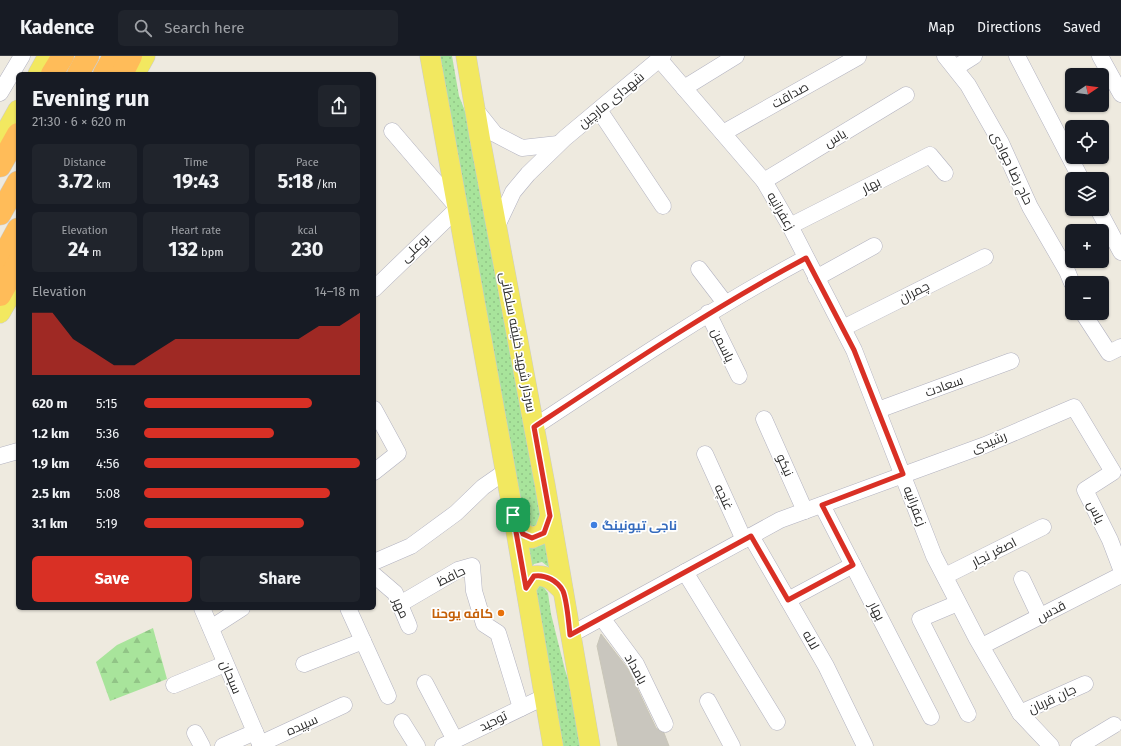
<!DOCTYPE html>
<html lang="en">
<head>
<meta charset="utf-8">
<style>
	:root { --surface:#171b24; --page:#20242c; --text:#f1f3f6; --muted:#9ea1a6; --line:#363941; --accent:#d93025 }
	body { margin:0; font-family:"Fira Sans",Cairo,sans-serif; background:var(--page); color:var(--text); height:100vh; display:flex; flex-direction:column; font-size:15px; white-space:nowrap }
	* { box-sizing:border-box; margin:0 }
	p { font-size:13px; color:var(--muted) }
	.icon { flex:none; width:22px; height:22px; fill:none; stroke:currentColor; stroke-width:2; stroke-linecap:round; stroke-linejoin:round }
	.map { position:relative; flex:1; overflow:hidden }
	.details { position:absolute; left:16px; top:16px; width:360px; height:538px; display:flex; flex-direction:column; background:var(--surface); border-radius:6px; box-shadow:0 1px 3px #0004 }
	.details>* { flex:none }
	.needle { width:26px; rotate:77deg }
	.fabs { position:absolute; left:1065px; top:12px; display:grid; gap:8px }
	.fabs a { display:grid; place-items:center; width:44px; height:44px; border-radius:6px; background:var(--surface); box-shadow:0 1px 3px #0004; font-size:20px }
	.pin { position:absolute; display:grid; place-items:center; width:34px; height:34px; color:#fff; margin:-17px; border-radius:8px; box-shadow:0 2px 6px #0006 }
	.round { display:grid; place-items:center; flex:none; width:42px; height:42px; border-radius:6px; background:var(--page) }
	.summary { display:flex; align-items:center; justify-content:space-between; height:68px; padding:0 16px }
	h1 { font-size:22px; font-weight:700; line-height:30px }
	.metrics { display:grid; grid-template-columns:repeat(3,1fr); gap:6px; height:68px; padding:4px 16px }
	.metrics div { display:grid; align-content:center; border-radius:6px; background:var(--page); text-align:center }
	.metrics b { font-size:20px; font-weight:700 }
	.metrics small { font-size:11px; font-weight:400 }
	.metrics p { font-size:11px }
	.chart { height:112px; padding:8px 16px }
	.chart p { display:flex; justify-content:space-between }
	.chart svg { width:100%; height:72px; margin-top:4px; fill:var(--accent); opacity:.7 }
	.action { display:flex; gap:8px; margin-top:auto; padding:8px 16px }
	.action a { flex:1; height:46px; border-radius:6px; background:var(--accent); color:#fff; font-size:16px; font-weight:700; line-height:46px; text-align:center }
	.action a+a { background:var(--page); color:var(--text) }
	ul { padding:0 16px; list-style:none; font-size:13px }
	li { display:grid; grid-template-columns:64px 48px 1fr; align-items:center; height:30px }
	li i { height:10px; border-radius:5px; background:var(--accent) }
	header { display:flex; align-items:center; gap:24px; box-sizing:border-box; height:56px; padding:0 20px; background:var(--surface); border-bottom:1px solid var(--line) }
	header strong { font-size:19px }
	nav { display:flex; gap:22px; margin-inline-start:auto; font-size:14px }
	.search { width:280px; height:36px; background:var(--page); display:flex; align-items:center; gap:10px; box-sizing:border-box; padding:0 14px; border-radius:6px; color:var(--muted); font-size:15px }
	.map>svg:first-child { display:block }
</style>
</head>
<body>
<header>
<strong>Kadence</strong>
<div class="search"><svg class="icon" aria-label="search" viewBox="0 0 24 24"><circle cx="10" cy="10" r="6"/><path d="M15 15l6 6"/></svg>Search here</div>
<nav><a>Map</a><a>Directions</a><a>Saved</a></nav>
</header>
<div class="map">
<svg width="1121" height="690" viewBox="0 0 1121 690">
	<defs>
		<pattern id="grass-dots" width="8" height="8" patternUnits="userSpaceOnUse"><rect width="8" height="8" fill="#a8e49b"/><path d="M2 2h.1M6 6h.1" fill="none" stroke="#91c486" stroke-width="1.8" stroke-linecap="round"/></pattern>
		<pattern id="forest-firs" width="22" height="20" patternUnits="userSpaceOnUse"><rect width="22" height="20" fill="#a8e49b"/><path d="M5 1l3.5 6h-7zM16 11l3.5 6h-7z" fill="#91c486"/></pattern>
	</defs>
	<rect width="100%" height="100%" fill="#eeeadf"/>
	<!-- grass -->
	<g fill="url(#grass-dots)">
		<path d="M436,0H452L459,40L467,60L542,463L536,471L526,470L521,451Z"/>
		<path d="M525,483H546L551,513L542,506L534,508L528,516Z"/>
		<path d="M536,529H542L548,537L551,558L565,614L576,646L583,690H559L533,538Z"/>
	</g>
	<!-- forest -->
	<path fill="url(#forest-firs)" d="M153,572L167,623L110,645L96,606L117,589Z"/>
	<!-- building -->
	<path fill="#c9c6be" stroke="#c9c6b8" d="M601,578L628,613L656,672L664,677L669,690H618L597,590Z"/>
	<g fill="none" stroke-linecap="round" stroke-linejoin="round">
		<!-- minor casing -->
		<g stroke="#b2b2c0" stroke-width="17">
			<g id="minor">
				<path d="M945,0L968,29L1001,87L1030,151L1067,215L1072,227"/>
				<path d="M1017,0L1081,123"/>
				<path d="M1100,0L1121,38"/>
				<path d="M660,4L764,125L790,170L854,294L934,500L977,583L1020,657L1051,690"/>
				<path d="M955,12L974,0"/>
				<path d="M684,32L736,0"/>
				<path d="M0,37L22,0"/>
				<path d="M475,53L495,78L522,92L558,88"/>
				<path d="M599,54L663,150"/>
				<path d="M723,77L858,1"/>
				<path d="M764,125L906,39"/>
				<path d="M1098,153L1121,196"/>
				<path d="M790,170L930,99L945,117"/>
				<path d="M496,172L513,136L528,118L565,82L663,0"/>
				<path d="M699,213L725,247"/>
				<path d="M816,222L874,190"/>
				<path d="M374,233L458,152L392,75"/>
				<path d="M708,257L739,320"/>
				<path d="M1083,257L1109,297L1121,291"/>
				<path d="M843,272L985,201"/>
				<path d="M374,353L398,397L374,416"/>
				<path d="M878,354L1011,305"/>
				<path d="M764,363L805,455"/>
				<path d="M534,371C623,312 711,253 806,202"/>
				<path d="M705,398L744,484"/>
				<path d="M0,400L18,395"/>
				<path d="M822,449L931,661"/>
				<path d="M751,480L826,610L865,690"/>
				<path d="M374,506L411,490L456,457L483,431L506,415"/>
				<path d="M685,516L777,666"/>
				<path d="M374,519L395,537L409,570"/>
				<path d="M945,520L1043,471"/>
				<path d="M1022,523L1040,561"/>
				<path d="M788,544L853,509"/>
				<path d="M958,547L920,563L968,658"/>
				<path d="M400,548L458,514L472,510L474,535L484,568L498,577L521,652"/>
				<path d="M202,552L261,690"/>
				<path d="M348,552L388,640"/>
				<path d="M602,562L636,608L665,668"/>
				<path d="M211,572L242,552"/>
				<path d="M570,579L780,464L985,389L1074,351L1113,416L1085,434L1110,484L1121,513"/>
				<path d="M982,590L1121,519"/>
				<path d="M304,608L363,585"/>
				<path d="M425,627L455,684"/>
				<path d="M174,629L225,608"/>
				<path d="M708,645L732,690"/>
				<path d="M1020,657L1085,628"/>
				<path d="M402,666L417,690"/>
				<path d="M195,677L202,690"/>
				<path d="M260,688L344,649"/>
				<path d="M223,690L255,676"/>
				<path d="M443,690L544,641"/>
				<path d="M1079,690L1114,669"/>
			</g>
		</g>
		<!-- major casing -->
		<g stroke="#ccc" stroke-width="21">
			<g id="major">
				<path d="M430,0L510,440L553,690"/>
				<path d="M466,0L480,83L545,429L590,690"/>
				<path d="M38,18L48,0"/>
				<path d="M135,18L145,0"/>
				<path d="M0,86L18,54"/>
				<path d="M0,257L18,226"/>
				<path d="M515,462L523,477L532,482L544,477L550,460"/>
				<path d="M526,532L534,520C548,518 554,526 563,535"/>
			</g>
		</g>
		<!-- highway casing -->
		<g stroke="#ccc" stroke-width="23">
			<g id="highway">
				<path d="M52,18L63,0"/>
				<path d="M78,18L88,0"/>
				<path d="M104,18L114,0"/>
				<path d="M122,18L131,0"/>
				<path d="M0,110L18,78"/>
				<path d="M0,158L18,126"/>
				<path d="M0,206L18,173"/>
				<path d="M0,239L18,207"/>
			</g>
		</g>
		<!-- minor -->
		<use href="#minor" stroke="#fff" stroke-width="16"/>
		<!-- major -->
		<use href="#major" stroke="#f2e860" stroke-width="20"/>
		<!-- highway -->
		<use href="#highway" stroke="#ffbc59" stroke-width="22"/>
	</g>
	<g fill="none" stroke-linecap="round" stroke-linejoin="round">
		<!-- route casing -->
		<g stroke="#fff" stroke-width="8">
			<path id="route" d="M806,202L854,294L903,418L822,449L853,509L788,544L751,480L570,579C569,569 567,545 563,535C558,525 545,518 534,520L526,532L513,459L523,478L532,482L544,477L550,460L534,371C623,312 711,253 806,202Z"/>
		</g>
		<!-- route -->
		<use href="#route" stroke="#d93025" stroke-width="5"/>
	</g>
	<!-- markers -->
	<circle fill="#3f7fe0" stroke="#fff" stroke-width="1.5" cx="594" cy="469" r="4"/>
	<circle fill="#e8710a" stroke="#fff" stroke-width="1.5" cx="501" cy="557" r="4"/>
	<g text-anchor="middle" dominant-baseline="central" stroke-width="3.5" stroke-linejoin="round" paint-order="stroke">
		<!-- street labels -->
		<g font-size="13" fill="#2c2c2c" stroke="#fff">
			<text transform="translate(790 39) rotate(-29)">صداقت</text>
			<text transform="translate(611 44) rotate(-39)">شهدای مارچین</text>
			<text transform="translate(835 82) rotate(-31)">یاس</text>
			<text transform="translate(1012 112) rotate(64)">حاج رضا جوادی</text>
			<text transform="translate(871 129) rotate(-27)">بهار</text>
			<text transform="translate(781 155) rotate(60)">زعفرانیه</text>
			<text transform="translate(415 192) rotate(-44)">بوعلی</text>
			<text transform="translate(914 236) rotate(-27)">چمران</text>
			<text transform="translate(518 286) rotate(79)">سردار شهید خلیفه سلطانی</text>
			<text transform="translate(723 289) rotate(64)">یاسمن</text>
			<text transform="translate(944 330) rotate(-20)">سعادت</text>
			<text transform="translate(989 386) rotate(-22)">رشیدی</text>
			<text transform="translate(785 409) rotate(66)">نیکو</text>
			<text transform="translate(724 441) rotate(65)">غنچه</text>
			<text transform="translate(915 450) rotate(69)">زعفرانیه</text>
			<text transform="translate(1096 456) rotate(64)">یاس</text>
			<text transform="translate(994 496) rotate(-27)">اصغر نجار</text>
			<text transform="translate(451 520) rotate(-26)">حافظ</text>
			<text transform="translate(401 552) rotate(66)">مهر</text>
			<text transform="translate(877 555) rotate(63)">بهار</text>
			<text transform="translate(1051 555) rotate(-27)">قدس</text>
			<text transform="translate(811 584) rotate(60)">لاله</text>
			<text transform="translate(636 613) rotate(61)">بامداد</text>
			<text transform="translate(231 621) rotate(67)">سبحان</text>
			<text transform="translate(1052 643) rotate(-25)">جان قربان</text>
			<text transform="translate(493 665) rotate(-26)">توحید</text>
			<text transform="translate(302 669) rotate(-24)">سپیده</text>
		</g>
		<!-- shop labels -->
		<g font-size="13" font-weight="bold" fill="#366cbe" stroke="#fff" text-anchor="start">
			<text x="602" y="469">ناجی‌ تیونینگ</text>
		</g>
		<!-- food labels -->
		<g font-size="13" font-weight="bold" fill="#c56008" stroke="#fff" text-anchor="end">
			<text x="493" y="557">کافه یوحنا</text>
		</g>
	</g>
</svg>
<div class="fabs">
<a><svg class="needle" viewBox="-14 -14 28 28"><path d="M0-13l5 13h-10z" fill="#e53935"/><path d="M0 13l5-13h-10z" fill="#9ea1a6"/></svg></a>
<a><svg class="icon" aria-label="locate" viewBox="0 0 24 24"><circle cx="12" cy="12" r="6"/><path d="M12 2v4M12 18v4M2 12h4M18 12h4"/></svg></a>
<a><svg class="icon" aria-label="layers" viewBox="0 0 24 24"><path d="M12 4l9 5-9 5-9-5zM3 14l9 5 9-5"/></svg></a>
<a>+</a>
<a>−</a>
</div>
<div class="pin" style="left:513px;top:459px;background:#1e9e55"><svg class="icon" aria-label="arrive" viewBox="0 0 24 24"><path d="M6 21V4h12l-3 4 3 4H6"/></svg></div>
<section class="details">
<div class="summary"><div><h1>Evening run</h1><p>21:30 · 6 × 620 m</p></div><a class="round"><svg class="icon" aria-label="share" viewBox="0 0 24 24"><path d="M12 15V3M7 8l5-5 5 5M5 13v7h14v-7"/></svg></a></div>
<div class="metrics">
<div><p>Distance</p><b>3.72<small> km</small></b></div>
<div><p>Time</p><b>19:43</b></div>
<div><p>Pace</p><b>5:18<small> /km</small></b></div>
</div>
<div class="metrics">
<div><p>Elevation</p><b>24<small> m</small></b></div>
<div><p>Heart rate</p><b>132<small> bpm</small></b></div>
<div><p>kcal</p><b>230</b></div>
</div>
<div class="chart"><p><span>Elevation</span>14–18 m</p>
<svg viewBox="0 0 160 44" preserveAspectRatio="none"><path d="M0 44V6L10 6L20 22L30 30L40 38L50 38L60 30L70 22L80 22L90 22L100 22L110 22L120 22L130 22L140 14L150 14L160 6V44z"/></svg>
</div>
<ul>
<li><b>620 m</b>5:15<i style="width:78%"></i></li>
<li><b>1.2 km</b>5:36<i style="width:60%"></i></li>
<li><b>1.9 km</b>4:56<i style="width:100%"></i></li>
<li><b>2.5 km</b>5:08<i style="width:86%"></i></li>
<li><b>3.1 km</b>5:19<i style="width:74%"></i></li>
</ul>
<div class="action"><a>Save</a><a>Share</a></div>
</section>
</div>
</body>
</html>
